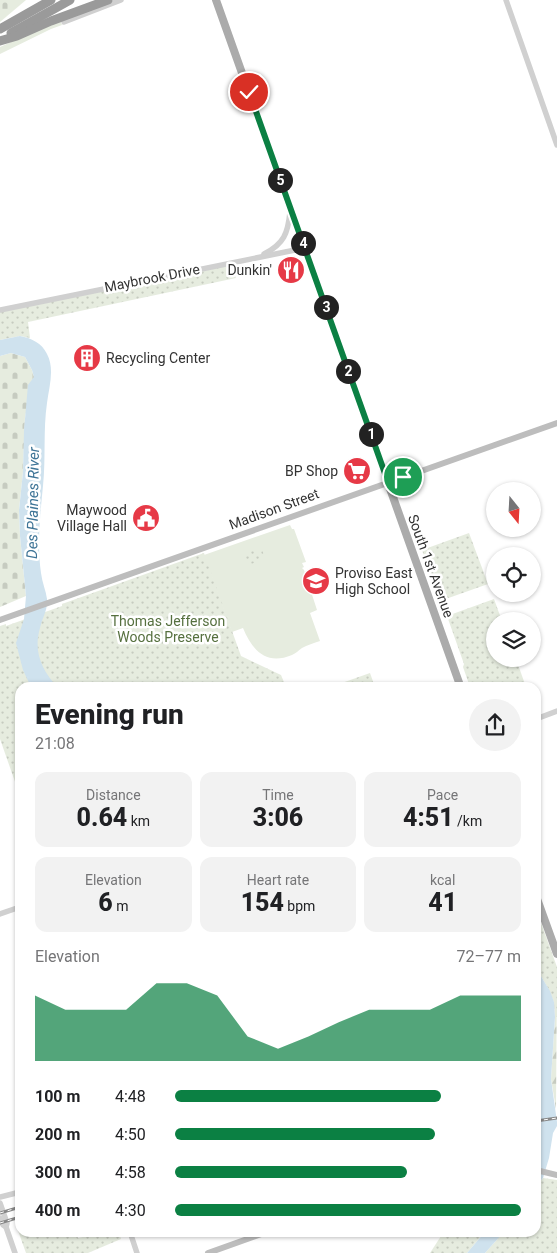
<!DOCTYPE html>
<html lang="en">
<head>
<meta charset="utf-8">
<style>
	:root { --surface:#fff; --page:#f2f2f2; --text:#202124; --muted:#757577; --accent:#0b8043 }
	body { margin:0; font-family:Roboto,sans-serif; background:var(--page); color:var(--text); height:100vh; display:flex; flex-direction:column; font-size:19px; white-space:nowrap }
	* { box-sizing:border-box; margin:0 }
	p { font-size:16px; color:var(--muted) }
	.icon { flex:none; width:28px; height:28px; fill:none; stroke:currentColor; stroke-width:2; stroke-linecap:round; stroke-linejoin:round }
	.map { position:relative; flex:1; overflow:hidden }
	.details { position:absolute; left:15px; top:682px; width:526px; height:555px; display:flex; flex-direction:column; background:var(--surface); border-radius:15px; box-shadow:0 1px 4px #0004 }
	.details>* { flex:none }
	.needle { width:32px; rotate:162deg }
	.fabs { position:absolute; left:486px; top:482px; display:grid; gap:10px }
	.fabs a { display:grid; place-items:center; width:55px; height:55px; border-radius:50%; background:var(--surface); box-shadow:0 1px 4px #0004; font-size:25px }
	.pin { position:absolute; display:grid; place-items:center; width:42px; height:42px; color:#fff; margin:-21px; border:2px solid #fff; border-radius:50%; box-shadow:0 1px 5px #0007 }
	.km { position:absolute; width:25px; height:25px; margin:-12px; border-radius:50%; background:#222; color:#fff; font-size:14px; line-height:25px; text-align:center }
	.round { display:grid; place-items:center; flex:none; width:52px; height:52px; border-radius:26px; background:var(--page) }
	.head { display:flex; align-items:center; justify-content:space-between; height:85px; padding:0 20px }
	h1 { font-size:28px; font-weight:800; line-height:38px }
	.figures { display:grid; grid-template-columns:repeat(3,1fr); gap:8px; height:85px; padding:5px 20px }
	.figures div { display:grid; align-content:center; border-radius:12px; background:var(--page); text-align:center }
	.figures b { font-size:25px; font-weight:800 }
	.figures small { font-size:14px; font-weight:400 }
	.figures p { font-size:14px }
	.chart { height:140px; padding:10px 20px }
	.chart p { display:flex; justify-content:space-between }
	.chart svg { width:100%; height:90px; margin-top:5px; fill:var(--accent); opacity:.7 }
	ul { padding:0 20px; list-style:none; font-size:16px }
	li { display:grid; grid-template-columns:80px 60px 1fr; align-items:center; height:38px }
	li i { height:12px; border-radius:6px; background:var(--accent) }
	.map>svg:first-child { display:block }
</style>
</head>
<body>
<div class="map">
<svg width="557" height="1253" viewBox="0 0 557 1253">
	<defs>
		<pattern id="forest-firs" width="22" height="20" patternUnits="userSpaceOnUse" patternTransform="scale(1.25)"><rect width="22" height="20" fill="#e6ecdf"/><path d="M5 1l3.5 6h-7zM16 11l3.5 6h-7z" fill="#c6cbc0"/></pattern>
		<pattern id="cemetery-stones" width="16" height="16" patternUnits="userSpaceOnUse" patternTransform="scale(1.25)"><rect width="16" height="16" fill="#e6ecdf"/><path d="M2 7V4a2 2 0 0 1 4 0v3zM10 15v-3a2 2 0 0 1 4 0v3z" fill="#c6cbc0"/></pattern>
		<pattern id="park-dots" width="8" height="8" patternUnits="userSpaceOnUse" patternTransform="scale(1.25)"><rect width="8" height="8" fill="#e6ecdf"/><path d="M2 2h.1M6 6h.1" fill="none" stroke="#c6cbc0" stroke-width="1.8" stroke-linecap="round"/></pattern>
	</defs>
	<rect width="100%" height="100%" fill="#fff"/>
	<!-- green -->
	<g fill="#e6ecdf">
		<path d="M60,20L62,25L51,29L0,54V47Z"/>
		<path d="M290,525L292,529H294L306,562L302,563L304,567L302,568L304,570L317,610L310,613L320,641C314,643 307,645 302,648C298,651 296,653 292,655C266,666 252,650 243,628L232,632L204,555Z"/>
	</g>
	<!-- forest -->
	<path fill="url(#forest-firs)" d="M536,968L557,978L556,1109L551,1079L555,1017L554,1002L544,980Z"/>
	<!-- cemetery -->
	<g fill="url(#cemetery-stones)">
		<path d="M0,0H26L0,22Z"/>
		<path d="M11,353L25,357L32,370L34,377L25,417L23,472L19,510L20,536L26,596L0,607V356Z"/>
	</g>
	<!-- park -->
	<g fill="url(#park-dots)">
		<path d="M232,265L236,278L28,322L30,338L20,336L0,340V312Z"/>
		<path d="M469,533L488,584L440,601L422,550Z"/>
		<path d="M253,549H262L265,559L246,566L242,556Z"/>
		<path d="M204,553L241,656L281,675L286,687L20,688V796L0,739V626L6,624V626L62,606V604Z"/>
		<path d="M494,599L502,621H495V659H516L526,687H470L463,667L464,664L447,616Z"/>
		<path d="M370,673L375,687H334L339,686V684Z"/>
		<path d="M536,909L557,967V1017H555L554,1002L550,991L536,968Z"/>
		<path d="M543,1178L557,1180V1253H485L503,1233L536,1232V1186Z"/>
		<path d="M20,1224V1232L76,1233L78,1238L102,1233H119L121,1239L88,1253H26L16,1225Z"/>
		<path d="M443,1233H484L467,1253H430Z"/>
	</g>
	<!-- water -->
	<g fill="#cfe2ee">
		<path d="M20,336C31,338 42,343 47,354C55,369 49,387 47,403C43,430 46,458 43,486C40,515 37,545 41,573C42,582 46,591 47,599C48,610 42,618 40,628C33,652 42,670 57,687H31L23,670L16,643L24,619L26,596L20,536L19,510L23,472L24,430L28,385L34,377L32,370L25,357L11,353L0,356V340Z"/>
		<path d="M536,968L550,991L554,1002L555,1017L551,1079L557,1122V1126L553,1133L549,1158L543,1178L536,1186Z"/>
		<path d="M484,1233H503L485,1253H467Z"/>
	</g>
	<g fill="none" stroke-linecap="round" stroke-linejoin="round">
		<!-- tertiary -->
		<g stroke="#d0d0d0" stroke-width="5.5">
			<path d="M506,0L557,145"/>
			<path d="M64,22L121,0"/>
			<path d="M264,254C284,244 288,233 290,212"/>
			<path d="M0,310L305,248"/>
			<path d="M536,719L557,711"/>
			<path d="M0,914L20,907"/>
			<path d="M0,1197L20,1192"/>
			<path d="M0,1203L7,1223L6,1227"/>
			<path d="M0,1218L3,1225L6,1227L15,1253"/>
			<path d="M130,1232L137,1253"/>
		</g>
		<!-- secondary -->
		<g stroke="#bdbdbd" stroke-width="6">
			<path d="M0,620L557,423"/>
			<path d="M536,1170L557,1175"/>
			<path d="M208,1253L267,1232"/>
		</g>
		<!-- primary -->
		<g stroke="#ababab" stroke-width="8">
			<path d="M216,0L461,688"/>
			<path d="M536,896L557,954"/>
		</g>
		<!-- motorway -->
		<g stroke="#9a9a9a" stroke-width="9">
			<path d="M0,29L51,0"/>
			<path d="M11,33L70,0"/>
			<path d="M0,41L17,36L51,21L108,0"/>
		</g>
		<!-- rail casing -->
		<g stroke="#888" stroke-width="3">
			<g id="rail">
				<path d="M536,1121L557,1118"/>
				<path d="M0,1213L20,1207"/>
				<path d="M0,1223L20,1217"/>
			</g>
		</g>
		<!-- rail -->
		<use href="#rail" stroke="#fff" stroke-width="1" stroke-dasharray="4" stroke-linecap="butt"/>
	</g>
	<g fill="none" stroke-linecap="round" stroke-linejoin="round">
		<!-- route casing -->
		<g stroke="#fff" stroke-width="10">
			<path id="route" d="M249,92L388,482L403,477"/>
		</g>
		<!-- route -->
		<use href="#route" stroke="#0b8043" stroke-width="6"/>
	</g>
	<!-- icons -->
	<defs>
		<g id="restaurant-disc" transform="scale(1.4375)"><circle r="9.5" fill="#e63946" stroke="#fff"/><path d="M-5-6h1v4h1v-4h1v4h1v-4h1v5L-1.5 .5V6h-2V.5L-5-1ZM5-6V6H3V1.5H1.5Q1.5-4 5-6Z" fill="#fff"/></g>
		<g id="building-disc" transform="scale(1.4375)"><circle r="9.5" fill="#e63946" stroke="#fff"/><path d="M-4-6H4V6H1V3H-1V6H-4ZM-2.5-4.3h1.7v1.8h-1.7ZM.8-4.3h1.7v1.8H.8ZM-2.5-1h1.7V.8h-1.7ZM.8-1h1.7V.8H.8Z" fill="#fff"/></g>
		<g id="supermarket-disc" transform="scale(1.4375)"><circle r="9.5" fill="#e63946" stroke="#fff"/><path d="M-6-5.5h2.5l.6 2H6L4.5 2H-2.5L-4.4-4H-6ZM-1.5 3.2a1.3 1.3 0 1 0 .1 0ZM3 3.2a1.3 1.3 0 1 0 .1 0Z" fill="#fff"/></g>
		<g id="civic-disc" transform="scale(1.4375)"><circle r="9.5" fill="#e63946" stroke="#fff"/><path d="M-.6-6.5H3V-4.5H.6V-3L4-1V1h2V6H-6V1h2V-1L-.6-3ZM-1.2 2.5V6h2.4V2.5Z" fill="#fff"/></g>
		<g id="school-disc" transform="scale(1.4375)"><circle r="9.5" fill="#e63946" stroke="#fff"/><path d="M0-5L7-2L0 1L-7-2ZM-4 1L0 2.5L4 1V4Q0 6-4 4Z" fill="#fff"/></g>
	</defs>
	<g fill-rule="evenodd">
		<use href="#restaurant-disc" x="291" y="270"/>
		<use href="#building-disc" x="87" y="358"/>
		<use href="#supermarket-disc" x="357" y="471"/>
		<use href="#civic-disc" x="146" y="518"/>
		<use href="#school-disc" x="316" y="581"/>
	</g>
	<g text-anchor="middle" dominant-baseline="central" stroke-width="5" stroke-linejoin="round" paint-order="stroke">
		<!-- poi labels -->
		<g font-size="14" fill="#333" stroke="#fff" text-anchor="end">
			<text x="272" y="270">Dunkin'</text>
			<text x="106" y="358" text-anchor="start">Recycling Center</text>
			<text x="338" y="471">BP Shop</text>
			<text x="127" y="510">Maywood<tspan x="127" dy="16">Village Hall</tspan></text>
			<text x="335" y="573" text-anchor="start">Proviso East<tspan x="335" dy="16">High School</tspan></text>
		</g>
		<!-- street labels -->
		<g font-size="14" fill="#333" stroke="#fff">
			<text transform="translate(152 278) rotate(-11)">Maybrook Drive</text>
			<text transform="translate(274 509) rotate(-20)">Madison Street</text>
			<text transform="translate(431 566) rotate(70)">South 1st Avenue</text>
		</g>
		<!-- park labels -->
		<g font-size="14" fill="#56703f" stroke="#fff">
			<text x="168" y="621">Thomas Jefferson<tspan x="168" dy="16">Woods Preserve</tspan></text>
		</g>
		<!-- water labels -->
		<g font-size="15" font-style="italic" fill="#3f7597" stroke="#fff">
			<text transform="translate(33 503) rotate(-89)">Des Plaines River</text>
		</g>
	</g>
</svg>
<div class="fabs">
<a><svg class="needle" viewBox="-14 -14 28 28"><path d="M0-13l5 13h-10z" fill="#e53935"/><path d="M0 13l5-13h-10z" fill="#757577"/></svg></a>
<a><svg class="icon" aria-label="locate" viewBox="0 0 24 24"><circle cx="12" cy="12" r="6"/><path d="M12 2v4M12 18v4M2 12h4M18 12h4"/></svg></a>
<a><svg class="icon" aria-label="layers" viewBox="0 0 24 24"><path d="M12 4l9 5-9 5-9-5zM3 14l9 5 9-5"/></svg></a>
</div>
<div class="pin" style="left:403px;top:477px;background:#1e9e55"><svg class="icon" aria-label="arrive" viewBox="0 0 24 24"><path d="M6 21V4h12l-3 4 3 4H6"/></svg></div>
<div class="pin" style="left:249px;top:92px;background:#d93025"><svg class="icon" aria-label="check" viewBox="0 0 24 24"><path d="M5 12l5 5 9-10"/></svg></div>
<b class="km" style="left:371px;top:434px">1</b>
<b class="km" style="left:348px;top:371px">2</b>
<b class="km" style="left:326px;top:307px">3</b>
<b class="km" style="left:303px;top:243px">4</b>
<b class="km" style="left:280px;top:180px">5</b>
<section class="details">
<div class="head"><div><h1>Evening run</h1><p>21:08</p></div><a class="round"><svg class="icon" aria-label="share" viewBox="0 0 24 24"><path d="M12 15V3M7 8l5-5 5 5M5 13v7h14v-7"/></svg></a></div>
<div class="figures">
<div><p>Distance</p><b>0.64<small> km</small></b></div>
<div><p>Time</p><b>3:06</b></div>
<div><p>Pace</p><b>4:51<small> /km</small></b></div>
</div>
<div class="figures">
<div><p>Elevation</p><b>6<small> m</small></b></div>
<div><p>Heart rate</p><b>154<small> bpm</small></b></div>
<div><p>kcal</p><b>41</b></div>
</div>
<div class="chart"><p><span>Elevation</span>72–77 m</p>
<svg viewBox="0 0 160 44" preserveAspectRatio="none"><path d="M0 44V12L10 19L20 19L30 19L40 6L50 6L60 12L70 32L80 38L90 32L100 25L110 19L120 19L130 19L140 12L150 12L160 12V44z"/></svg>
</div>
<ul>
<li><b>100 m</b>4:48<i style="width:77%"></i></li>
<li><b>200 m</b>4:50<i style="width:75%"></i></li>
<li><b>300 m</b>4:58<i style="width:67%"></i></li>
<li><b>400 m</b>4:30<i style="width:100%"></i></li>
</ul>
</section>
</div>
</body>
</html>
